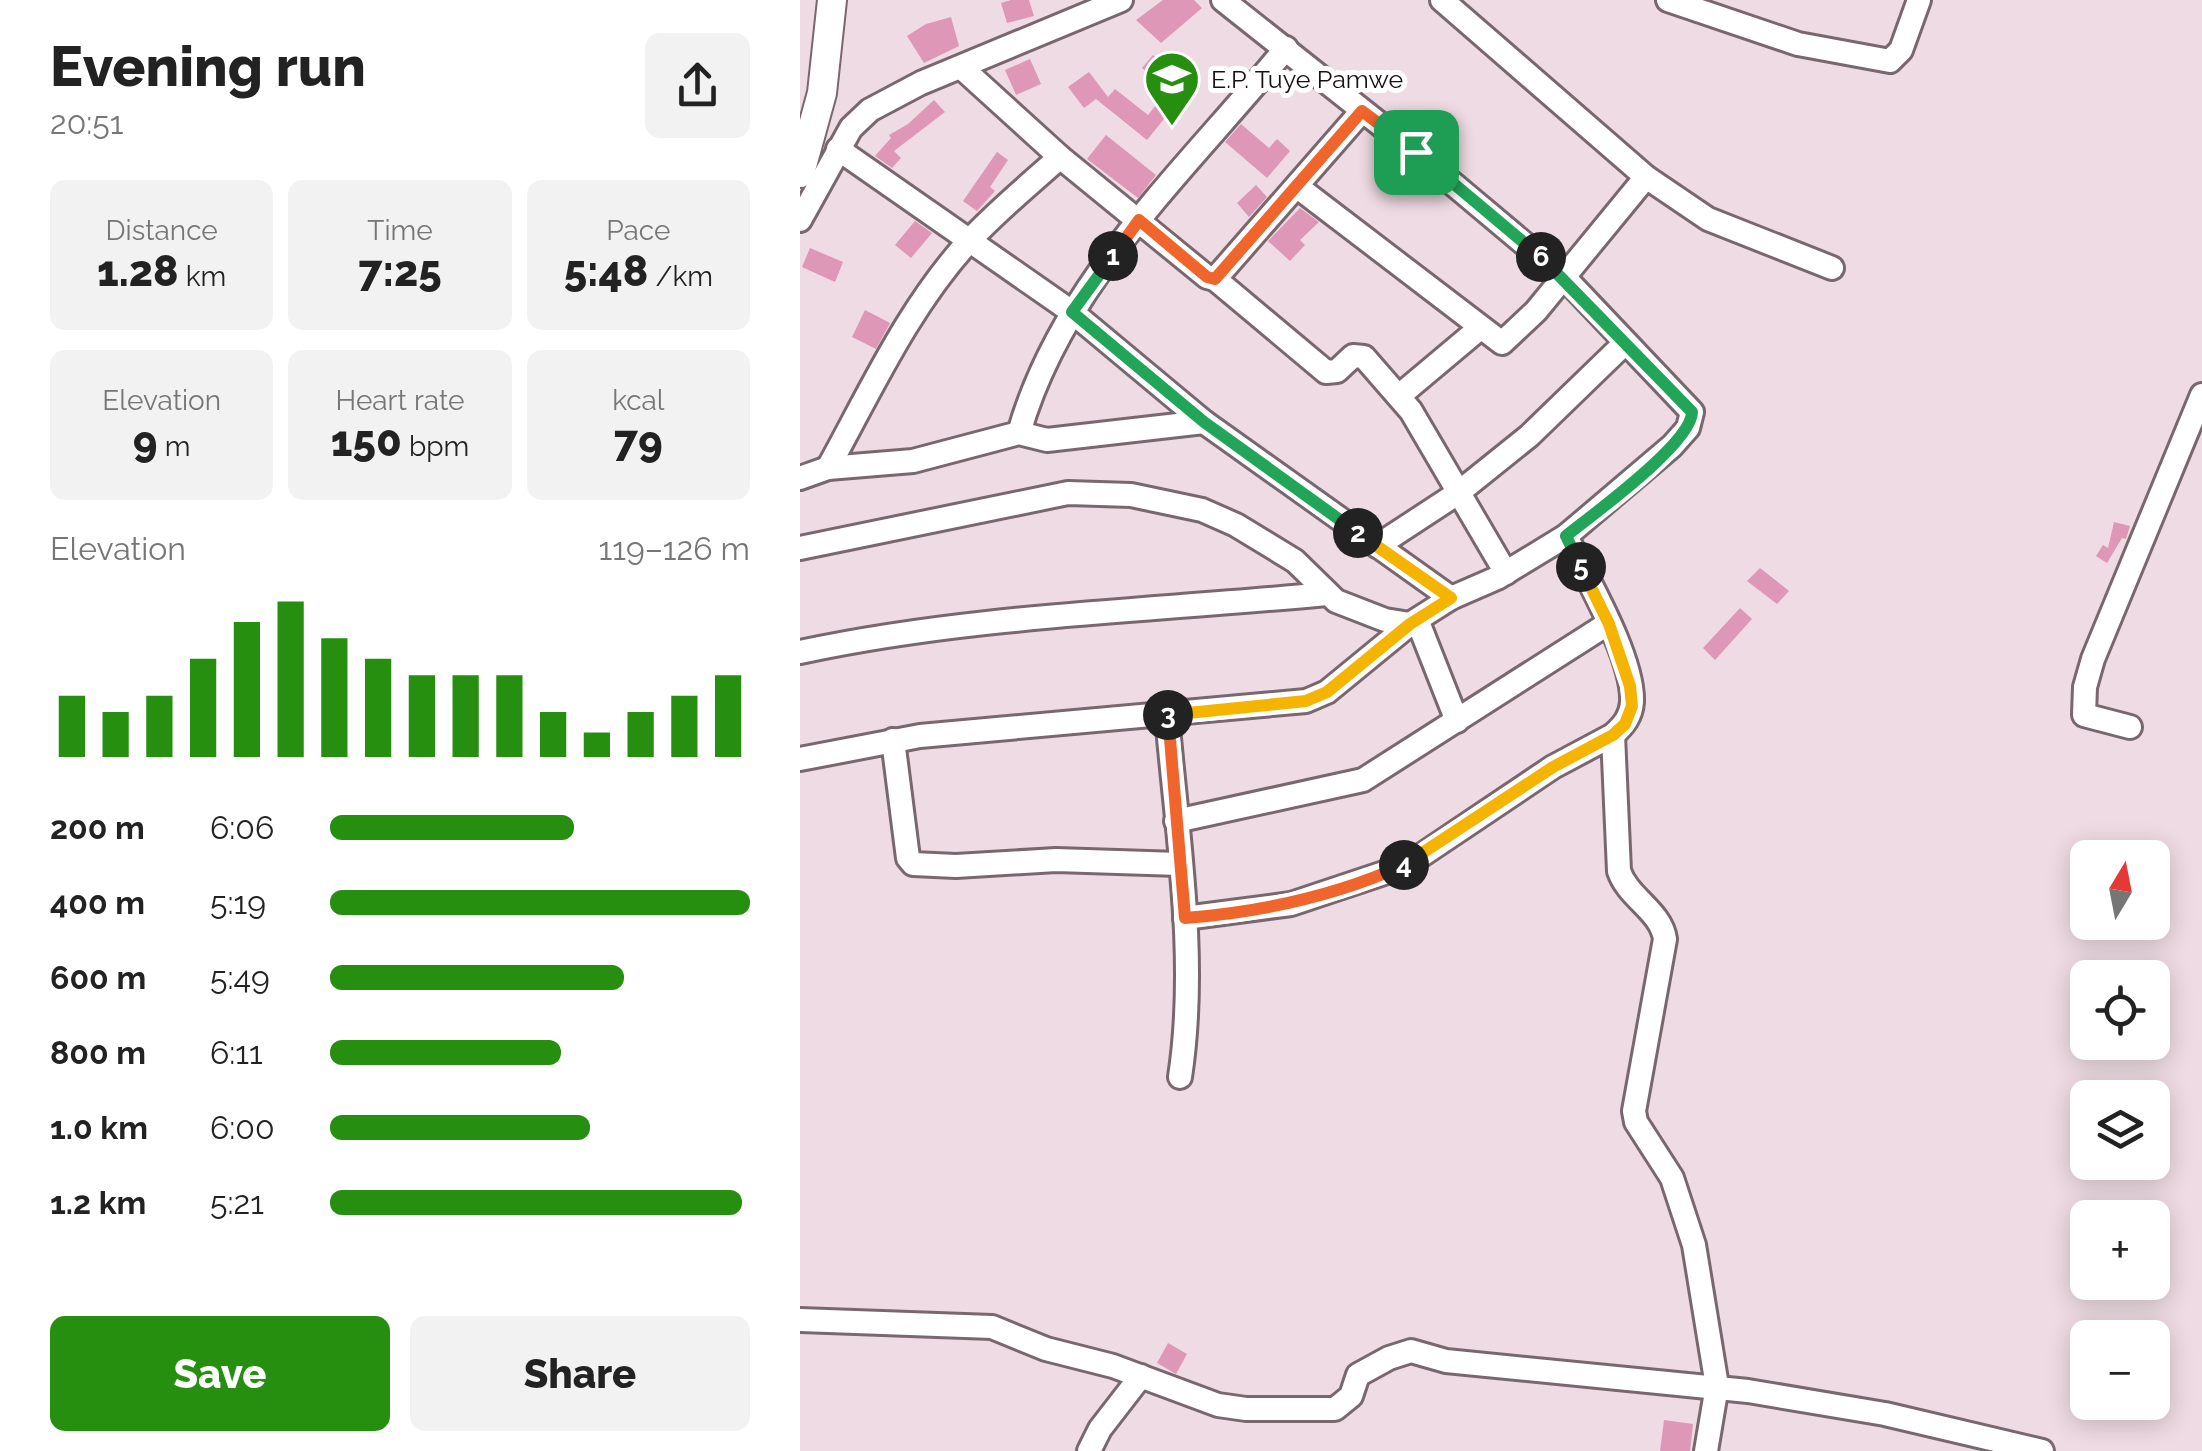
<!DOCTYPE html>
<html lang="en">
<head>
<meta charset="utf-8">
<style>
	:root { --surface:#fff; --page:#f2f2f2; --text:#222; --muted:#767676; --accent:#278f10 }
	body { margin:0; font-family:Raleway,sans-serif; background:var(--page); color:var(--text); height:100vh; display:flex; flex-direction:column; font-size:38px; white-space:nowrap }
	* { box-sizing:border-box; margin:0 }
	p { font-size:32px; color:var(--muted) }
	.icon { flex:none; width:55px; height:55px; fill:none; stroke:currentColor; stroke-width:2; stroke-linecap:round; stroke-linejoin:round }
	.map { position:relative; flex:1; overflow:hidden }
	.side { display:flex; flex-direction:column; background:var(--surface); width:800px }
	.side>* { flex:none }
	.needle { width:65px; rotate:10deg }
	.tools { position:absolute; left:1270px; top:840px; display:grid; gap:20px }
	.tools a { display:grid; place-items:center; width:100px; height:100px; border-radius:15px; background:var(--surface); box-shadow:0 5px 25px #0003; font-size:50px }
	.pin { position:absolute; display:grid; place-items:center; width:85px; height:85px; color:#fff; margin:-42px; border-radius:20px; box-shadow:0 5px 15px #0006 }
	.km { position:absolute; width:50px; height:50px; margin:-25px; border-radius:50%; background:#222; color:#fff; font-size:28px; line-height:50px; text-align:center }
	.round { display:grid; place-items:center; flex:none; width:105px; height:105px; border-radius:15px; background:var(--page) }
	.overview { display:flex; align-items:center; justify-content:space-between; height:170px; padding:0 50px }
	h1 { font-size:55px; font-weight:800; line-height:75px }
	.figures { display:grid; grid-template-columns:repeat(3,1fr); gap:15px; height:170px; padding:10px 50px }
	.figures div { display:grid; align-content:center; border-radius:15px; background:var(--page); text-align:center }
	.figures b { font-size:42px; font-weight:800 }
	.figures small { font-size:28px; font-weight:400 }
	.figures p { font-size:28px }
	.chart { height:280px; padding:20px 50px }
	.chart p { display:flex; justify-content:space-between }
	.chart svg { width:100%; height:180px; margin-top:10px; stroke:var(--accent); stroke-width:6 }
	.cta { display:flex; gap:20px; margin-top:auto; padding:20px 50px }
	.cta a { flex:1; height:115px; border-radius:15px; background:var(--accent); color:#fff; font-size:40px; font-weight:800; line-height:115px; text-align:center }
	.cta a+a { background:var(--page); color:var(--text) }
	ul { padding:0 50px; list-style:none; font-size:32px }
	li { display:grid; grid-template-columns:160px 120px 1fr; align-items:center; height:75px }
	li i { height:25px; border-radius:12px; background:var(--accent) }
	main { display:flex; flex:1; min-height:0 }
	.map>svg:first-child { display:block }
</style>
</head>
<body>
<main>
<section class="side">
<div class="overview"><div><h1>Evening run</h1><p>20:51</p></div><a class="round"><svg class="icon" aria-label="share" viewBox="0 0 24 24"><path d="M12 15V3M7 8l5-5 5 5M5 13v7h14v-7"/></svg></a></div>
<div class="figures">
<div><p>Distance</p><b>1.28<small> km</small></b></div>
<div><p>Time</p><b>7:25</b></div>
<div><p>Pace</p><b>5:48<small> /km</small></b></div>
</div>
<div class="figures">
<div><p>Elevation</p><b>9<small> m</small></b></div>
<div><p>Heart rate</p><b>150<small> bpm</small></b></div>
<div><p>kcal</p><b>79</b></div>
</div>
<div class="chart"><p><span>Elevation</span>119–126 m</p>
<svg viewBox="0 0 160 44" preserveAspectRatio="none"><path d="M5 44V29M15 44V33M25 44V29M35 44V20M45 44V11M55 44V6M65 44V15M75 44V20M85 44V24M95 44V24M105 44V24M115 44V33M125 44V38M135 44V33M145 44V29M155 44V24"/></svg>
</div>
<ul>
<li><b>200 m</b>6:06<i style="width:58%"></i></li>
<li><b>400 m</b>5:19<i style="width:100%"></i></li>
<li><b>600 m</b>5:49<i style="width:70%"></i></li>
<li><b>800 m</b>6:11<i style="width:55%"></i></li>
<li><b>1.0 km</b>6:00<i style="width:62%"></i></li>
<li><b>1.2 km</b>5:21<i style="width:98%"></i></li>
</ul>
<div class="cta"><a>Save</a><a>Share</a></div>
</section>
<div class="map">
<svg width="1402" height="1451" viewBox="0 0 1402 1451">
	<rect width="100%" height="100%" fill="#efdbe3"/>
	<!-- building -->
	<g fill="#de97b7">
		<path d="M211,0H229L234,16L207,23L201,3Z"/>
		<path d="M363,0H394L402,8L361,43L336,20Z"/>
		<path d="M151,17L159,46L124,63L107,36L126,24Z"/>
		<path d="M353,55L375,74L363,87L342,68Z"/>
		<path d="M230,59L241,84L216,95L205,70Z"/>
		<path d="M289,72L308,97L315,89L348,115L360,100L372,109L347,140L296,99L284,108L268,87Z"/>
		<path d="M134,100L145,112L94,151L101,158L92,168L75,156L91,138L89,135L108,124Z"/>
		<path d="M441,124L469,148L477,139L490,151L467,178L425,142Z"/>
		<path d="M306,135L356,175L338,198L287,159Z"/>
		<path d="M197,152L208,160L190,187L195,191L177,211L163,201Z"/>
		<path d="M456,185L467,197L449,217L437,203Z"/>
		<path d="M500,208L519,222L500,240L505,245L490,261L468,241Z"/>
		<path d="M115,221L132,233L111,258L95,245Z"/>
		<path d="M10,248L43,262L35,282L2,267Z"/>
		<path d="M65,310L90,323L76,349L52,337Z"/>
		<path d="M1314,522L1330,526L1326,539L1322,538L1307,563L1296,556L1303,545L1308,548Z"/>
		<path d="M960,568L989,591L977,604L947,581Z"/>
		<path d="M940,608L952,619L915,660L903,648Z"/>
		<path d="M368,1343L387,1354L376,1374L357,1363Z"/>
		<path d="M864,1420L893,1424L890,1451H860Z"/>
	</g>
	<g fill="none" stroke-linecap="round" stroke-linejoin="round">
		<!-- minor casing -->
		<g stroke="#79676f" stroke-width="28">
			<g id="minor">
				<path d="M642,0L846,177L908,219L1032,268"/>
				<path d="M868,0L998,44L1090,61L1101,50L1119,0"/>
				<path d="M162,68L260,157L407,277L415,279L562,111"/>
				<path d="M38,149L272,312L404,422L651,598"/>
				<path d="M499,188L702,343L736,311L846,177"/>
				<path d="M0,220L51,128L70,110L121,83L321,0"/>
				<path d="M415,279L526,372L537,371L553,356L564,357L611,411L706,573"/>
				<path d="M599,396L680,328"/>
				<path d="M219,433C262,281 388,168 486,48"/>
				<path d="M28,468C71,390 109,306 170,240C198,210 230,184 260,157"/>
				<path d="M0,478L28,468L113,461L219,433L247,440L404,422"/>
				<path d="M577,546L658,493L729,436L825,343"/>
				<path d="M0,548L268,493L331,495L402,510L436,525L495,561L536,601L585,620L610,624"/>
				<path d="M618,622L657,721"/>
				<path d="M0,652C172,615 351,611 526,594"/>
				<path d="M367,716C377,834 398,959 380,1077"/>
				<path d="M1330,727L1284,715L1285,687L1293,659L1402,395"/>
				<path d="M813,735L819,871C828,898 861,911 865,939L834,1111L836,1122L872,1178L894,1245L917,1386L906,1451"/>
				<path d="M93,740L108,858L113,864L156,866L256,860L379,864"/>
				<path d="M0,759L120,736L506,701L527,692L610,624L651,598L697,578L766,536L872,446L888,428L892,412L764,277L615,152L423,0"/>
				<path d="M376,821L563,780L809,623"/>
				<path d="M385,918L491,904L590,871L616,859L753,767L813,735C823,726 831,717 832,702C834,658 786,577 766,536"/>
				<path d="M0,1320L192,1327L246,1349L313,1366L418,1405L446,1409H535L551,1396L558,1375L589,1358L611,1351L646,1361L948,1391L1085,1414L1242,1451"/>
				<path d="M289,1451L300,1429L341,1376"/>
			</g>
		</g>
		<!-- major casing -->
		<g stroke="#79676f" stroke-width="32">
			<path id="major" d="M0,173L22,93L32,0"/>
		</g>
		<!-- minor -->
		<use href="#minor" stroke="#fff" stroke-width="22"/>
		<!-- major -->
		<use href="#major" stroke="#fff" stroke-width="28"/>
	</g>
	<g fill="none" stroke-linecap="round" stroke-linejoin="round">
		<!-- split-1 casing -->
		<g stroke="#fff" stroke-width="20">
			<path id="split-1" d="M313,256L339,220L407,277L415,279L562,111L616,152"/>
		</g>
		<!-- split-2 casing -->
		<g stroke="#fff" stroke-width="20">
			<path id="split-2" d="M313,256L272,312L404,422L558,533"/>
		</g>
		<!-- split-3 casing -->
		<g stroke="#fff" stroke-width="20">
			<path id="split-3" d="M368,715L506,701L527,692L610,624L651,598L558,533"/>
		</g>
		<!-- split-4 casing -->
		<g stroke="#fff" stroke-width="20">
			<path id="split-4" d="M368,715L385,918C461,912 533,897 604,865"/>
		</g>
		<!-- split-5 casing -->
		<g stroke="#fff" stroke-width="20">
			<path id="split-5" d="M604,865L753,767L813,735L825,724L832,706L830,686L809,624L781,567"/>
		</g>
		<!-- split-6 casing -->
		<g stroke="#fff" stroke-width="20">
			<path id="split-6" d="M741,257L892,412C892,443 792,515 766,536L781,567"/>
		</g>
		<!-- split-7 casing -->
		<g stroke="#fff" stroke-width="20">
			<path id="split-7" d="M616,152L741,257"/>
		</g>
		<!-- split-1 -->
		<use href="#split-1" stroke="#f0652b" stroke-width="12"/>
		<!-- split-2 -->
		<use href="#split-2" stroke="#22a559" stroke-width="12"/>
		<!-- split-3 -->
		<use href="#split-3" stroke="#f5b400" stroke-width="12"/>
		<!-- split-4 -->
		<use href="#split-4" stroke="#f0652b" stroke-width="12"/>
		<!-- split-5 -->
		<use href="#split-5" stroke="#f5b400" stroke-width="12"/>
		<!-- split-6 -->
		<use href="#split-6" stroke="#22a559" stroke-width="12"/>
		<!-- split-7 -->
		<use href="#split-7" stroke="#22a559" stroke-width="12"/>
	</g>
	<!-- icons -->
	<defs>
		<g id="school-pin" transform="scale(2.875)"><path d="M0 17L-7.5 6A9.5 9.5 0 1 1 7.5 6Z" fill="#278f10" stroke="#fff"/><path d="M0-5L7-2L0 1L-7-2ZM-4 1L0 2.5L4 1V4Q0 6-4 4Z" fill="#fff"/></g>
	</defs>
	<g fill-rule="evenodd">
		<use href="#school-pin" x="372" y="79"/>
	</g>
	<g text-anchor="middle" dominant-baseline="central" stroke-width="10" stroke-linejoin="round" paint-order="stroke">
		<!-- poi labels -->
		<g font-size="25" fill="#171013" stroke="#fff" text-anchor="start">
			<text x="411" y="79">E.P. Tuye Pamwe</text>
		</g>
	</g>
</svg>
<div class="tools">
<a><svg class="needle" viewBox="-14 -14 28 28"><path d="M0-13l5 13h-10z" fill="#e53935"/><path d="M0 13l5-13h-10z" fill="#767676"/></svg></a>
<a><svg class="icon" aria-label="locate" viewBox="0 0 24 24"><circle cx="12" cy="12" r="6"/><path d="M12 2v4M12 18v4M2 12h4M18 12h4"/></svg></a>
<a><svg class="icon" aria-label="layers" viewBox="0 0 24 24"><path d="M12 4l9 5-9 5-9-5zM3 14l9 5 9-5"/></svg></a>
<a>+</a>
<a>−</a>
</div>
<div class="pin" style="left:616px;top:152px;background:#1e9e55"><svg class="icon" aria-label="arrive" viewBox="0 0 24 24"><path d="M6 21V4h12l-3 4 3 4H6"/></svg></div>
<b class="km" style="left:313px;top:256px">1</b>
<b class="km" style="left:558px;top:533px">2</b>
<b class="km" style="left:368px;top:715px">3</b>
<b class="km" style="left:604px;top:865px">4</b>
<b class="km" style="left:781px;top:567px">5</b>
<b class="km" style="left:741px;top:257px">6</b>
</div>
</main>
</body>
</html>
